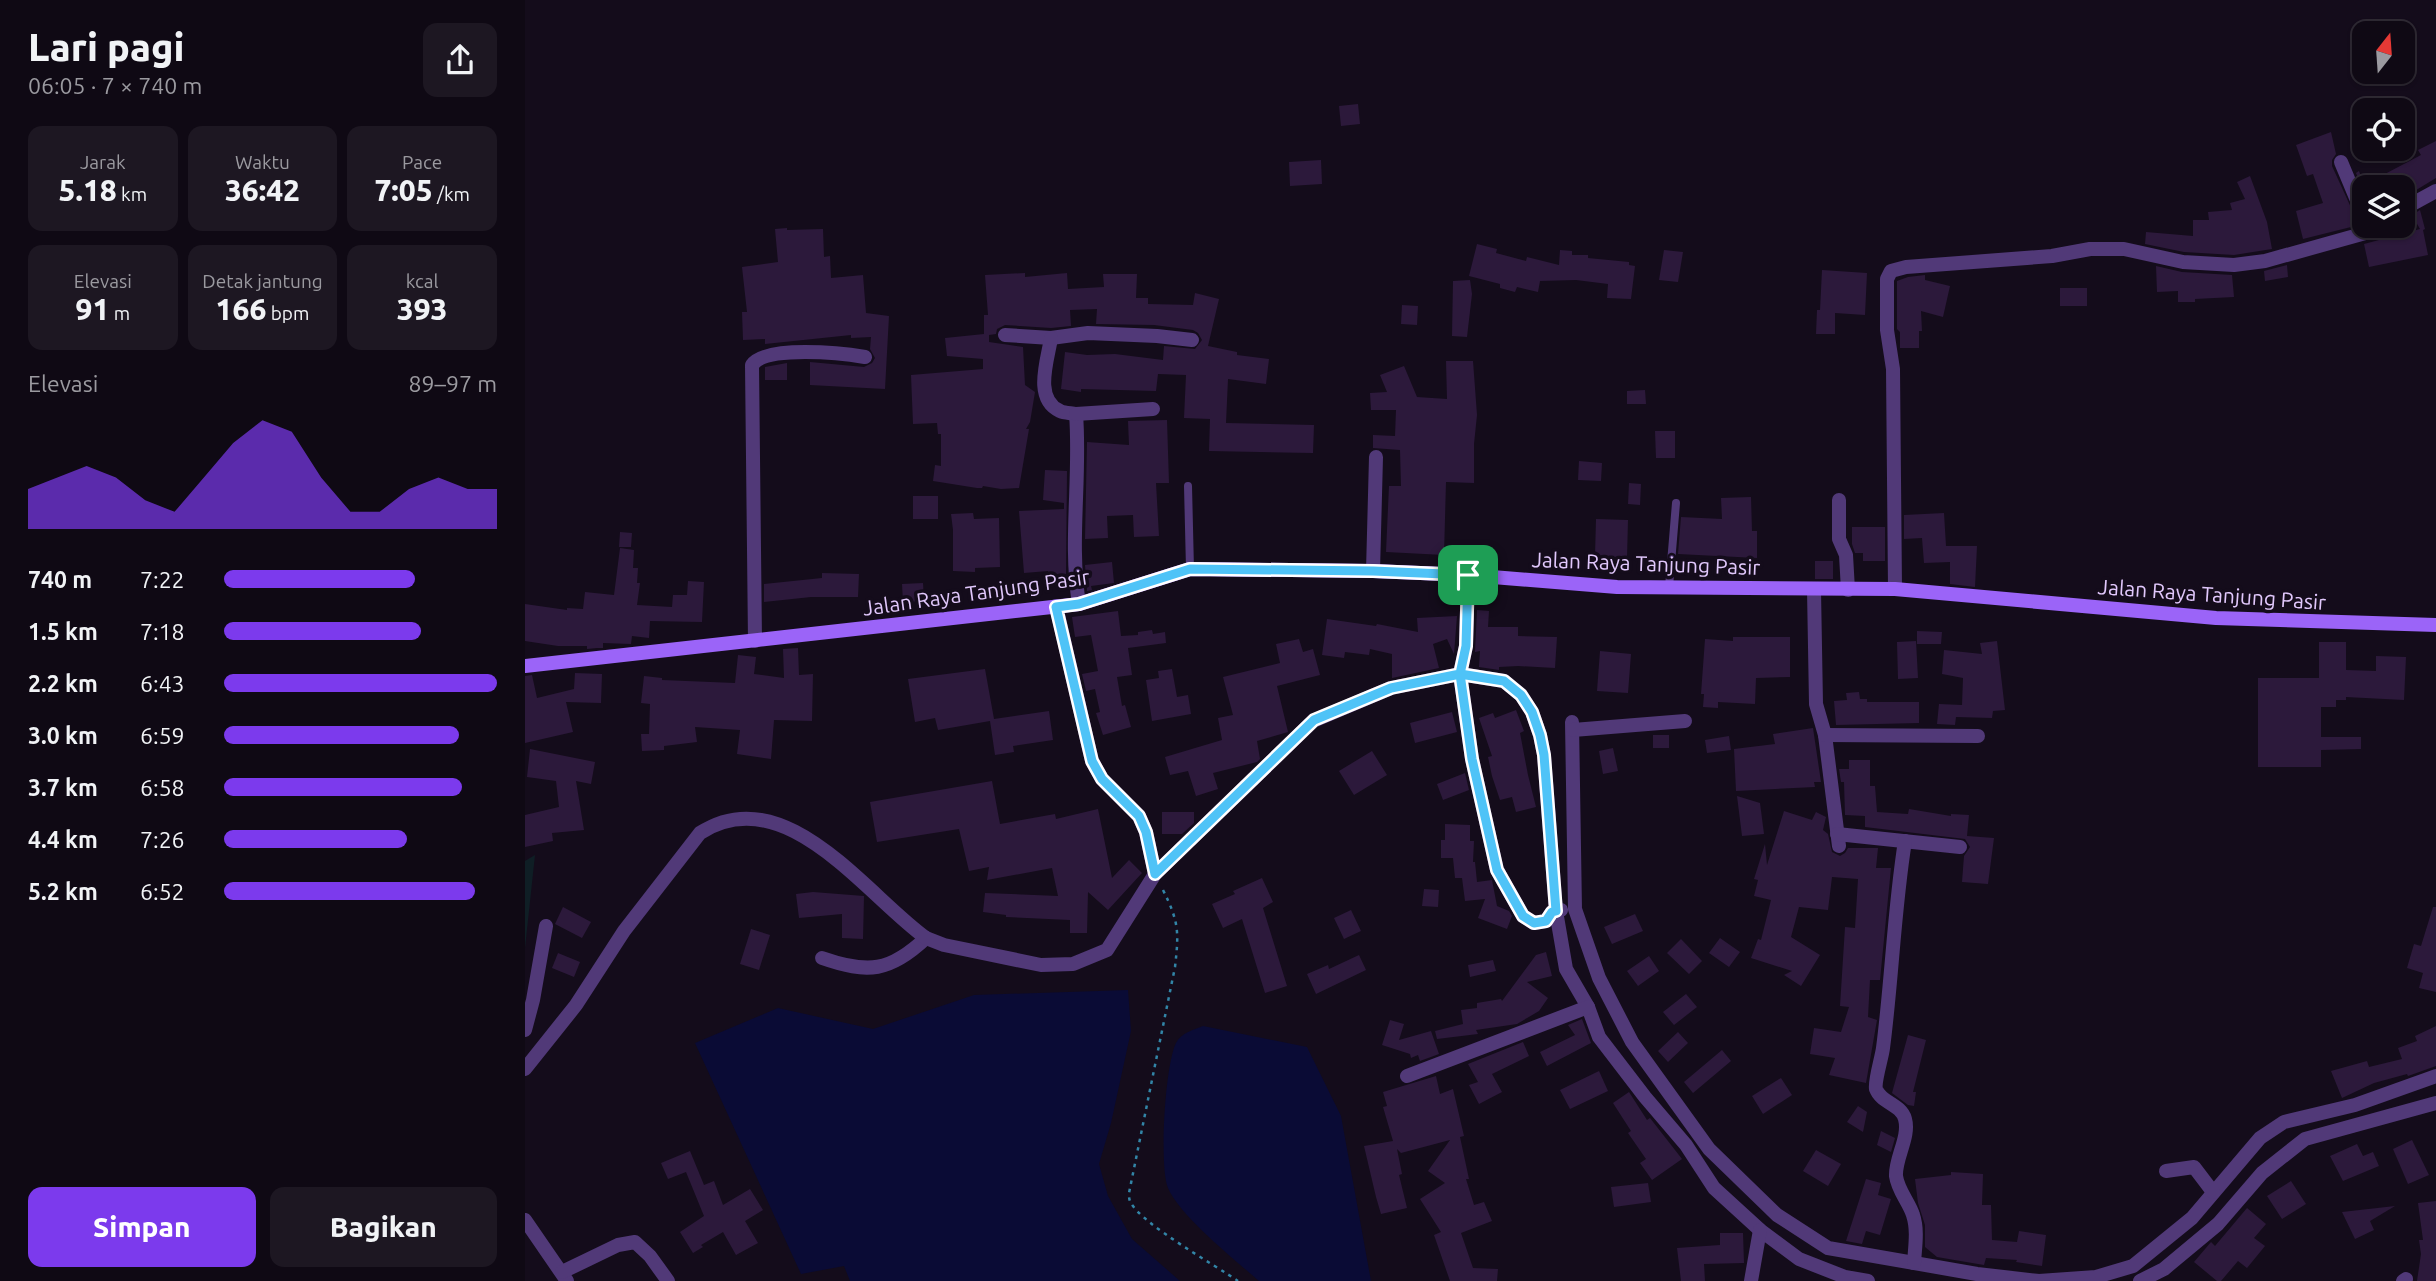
<!DOCTYPE html>
<html lang="id">
<head>
<meta charset="utf-8">
<style>
	:root { --surface:#0f0914; --page:#1d1722; --text:#f1f3f6; --muted:#9b9aa0; --line:#2f2a34; --accent:#7c3aed }
	body { margin:0; font-family:Ubuntu,sans-serif; background:var(--page); color:var(--text); height:100vh; display:flex; flex-direction:column; font-size:26px; white-space:nowrap }
	* { box-sizing:border-box; margin:0 }
	p { font-size:23px; color:var(--muted) }
	.icon { flex:none; width:38px; height:38px; fill:none; stroke:currentColor; stroke-width:2; stroke-linecap:round; stroke-linejoin:round }
	.map { position:relative; flex:1; overflow:hidden }
	.sheet { display:flex; flex-direction:column; background:var(--surface); width:525px }
	.sheet>* { flex:none }
	.needle { width:46px; rotate:17deg }
	.controls { position:absolute; left:1827px; top:21px; display:grid; gap:14px }
	.controls a { display:grid; place-items:center; width:63px; height:63px; border-radius:14px; background:var(--surface); box-shadow:0 2px 5px #0004,0 0 0 2px var(--line); font-size:35px }
	.pin { position:absolute; display:grid; place-items:center; width:60px; height:60px; color:#fff; margin:-30px; border-radius:14px; box-shadow:0 4px 10px #0006 }
	.round { display:grid; place-items:center; flex:none; width:74px; height:74px; border-radius:14px; background:var(--page) }
	.overview { display:flex; align-items:center; justify-content:space-between; height:119px; padding:0 28px }
	h1 { font-size:38px; font-weight:800; line-height:52px }
	.stats { display:grid; grid-template-columns:repeat(3,1fr); gap:10px; height:119px; padding:7px 28px }
	.stats div { display:grid; align-content:center; border-radius:14px; background:var(--page); text-align:center }
	.stats b { font-size:30px; font-weight:800 }
	.stats small { font-size:19px; font-weight:400 }
	.stats p { font-size:19px }
	.chart { height:196px; padding:14px 28px }
	.chart p { display:flex; justify-content:space-between }
	.chart svg { width:100%; height:126px; margin-top:7px; fill:var(--accent); opacity:.7 }
	.action { display:flex; gap:14px; margin-top:auto; padding:14px 28px }
	.action a { flex:1; height:80px; border-radius:14px; background:var(--accent); color:#fff; font-size:28px; font-weight:800; line-height:80px; text-align:center }
	.action a+a { background:var(--page); color:var(--text) }
	ul { padding:0 28px; list-style:none; font-size:23px }
	li { display:grid; grid-template-columns:112px 84px 1fr; align-items:center; height:52px }
	li i { height:18px; border-radius:9px; background:var(--accent) }
	main { display:flex; flex:1; min-height:0 }
	.map>svg:first-child { display:block }
</style>
</head>
<body>
<main>
<section class="sheet">
<div class="overview"><div><h1>Lari pagi</h1><p>06:05 · 7 × 740 m</p></div><a class="round"><svg class="icon" aria-label="share" viewBox="0 0 24 24"><path d="M12 15V3M7 8l5-5 5 5M5 13v7h14v-7"/></svg></a></div>
<div class="stats">
<div><p>Jarak</p><b>5.18<small> km</small></b></div>
<div><p>Waktu</p><b>36:42</b></div>
<div><p>Pace</p><b>7:05<small> /km</small></b></div>
</div>
<div class="stats">
<div><p>Elevasi</p><b>91<small> m</small></b></div>
<div><p>Detak jantung</p><b>166<small> bpm</small></b></div>
<div><p>kcal</p><b>393</b></div>
</div>
<div class="chart"><p><span>Elevasi</span>89–97 m</p>
<svg viewBox="0 0 160 44" preserveAspectRatio="none"><path d="M0 44V30L10 26L20 22L30 26L40 34L50 38L60 26L70 14L80 6L90 10L100 26L110 38L120 38L130 30L140 26L150 30L160 30V44z"/></svg>
</div>
<ul>
<li><b>740 m</b>7:22<i style="width:70%"></i></li>
<li><b>1.5 km</b>7:18<i style="width:72%"></i></li>
<li><b>2.2 km</b>6:43<i style="width:100%"></i></li>
<li><b>3.0 km</b>6:59<i style="width:86%"></i></li>
<li><b>3.7 km</b>6:58<i style="width:87%"></i></li>
<li><b>4.4 km</b>7:26<i style="width:67%"></i></li>
<li><b>5.2 km</b>6:52<i style="width:92%"></i></li>
</ul>
<div class="action"><a>Simpan</a><a>Bagikan</a></div>
</section>
<div class="map">
<svg width="1911" height="1281" viewBox="0 0 1911 1281">
	<rect width="100%" height="100%" fill="#140c1b"/>
	<!-- green -->
	<path fill="#0f1e25" d="M10,855L0,948V861Z"/>
	<!-- water -->
	<g fill="#0a0b35">
		<path d="M603,990L606,1031L586,1123L574,1164L583,1196L607,1239L655,1281H325L319,1266L276,1274L170,1043L253,1008L348,1029L449,995Z"/>
		<path d="M678,1026L782,1047L816,1116L846,1281H734C709,1259 655,1216 643,1188C634,1166 640,1065 651,1043C656,1033 668,1030 678,1026Z"/>
	</g>
	<!-- building -->
	<g fill="#2c193b">
		<path d="M833,104L835,124L816,126L814,106Z"/>
		<path d="M1806,132L1811,154L1807,160V166L1834,225L1778,239L1771,211L1798,203L1788,174L1782,176L1771,145Z"/>
		<path d="M1911,141V178L1878,198V187H1839V193L1831,173L1834,171L1839,185L1896,155L1893,150Z"/>
		<path d="M796,160L797,184L765,186L764,162Z"/>
		<path d="M1725,176L1742,222L1747,249L1709,255L1659,252L1620,244L1621,232L1668,236V220H1684L1683,212L1707,210L1705,203L1720,199L1712,182Z"/>
		<path d="M1895,210L1900,229L1898,230L1903,255L1844,267L1839,244L1895,229L1887,215Z"/>
		<path d="M262,228V230L298,229L299,257L305,256L306,278L338,275L341,313L364,316L360,389L285,385V362L339,367L347,363L350,358L345,349L346,337L326,338V335L240,344V339L218,340L217,312H222L217,267L253,262L250,229Z"/>
		<path d="M952,244L972,249L971,253L1001,261L1002,257L1034,265L1035,250L1047,251V255H1063V258L1104,262V265L1110,266L1106,299L1082,298L1083,284L1051,280L1015,281L1013,292L992,287L990,292L975,288V284L944,276Z"/>
		<path d="M1139,250L1158,252L1153,282L1134,280Z"/>
		<path d="M1762,265L1763,277L1740,281L1739,271Z"/>
		<path d="M1631,266L1657,272L1707,275L1709,297L1670,299V302H1653V291L1632,292Z"/>
		<path d="M1297,270L1342,273L1340,315L1310,313V334H1291L1292,310H1295Z"/>
		<path d="M500,273V277L542,273L543,289L579,287L578,274H612L611,298H623V304L668,305L670,293L694,299L683,346L712,352V355L744,359L741,384L703,379L701,423L789,425L788,453L684,451L685,419L659,418L661,375L633,374L631,391L556,389V392L536,389L540,352L562,355L590,354L638,360L639,346L670,349L677,340L673,333L668,330L629,325L571,324L572,309L545,310L546,326L526,328L480,325L472,329L471,334L464,335V342L498,347L500,385L510,392L505,422L501,429H504L494,488L476,489L458,486L457,488H452L408,481L410,465L416,466V434H413L412,423L388,424L386,375L458,369V359L422,356L420,338L459,334V315H463L460,275Z"/>
		<path d="M1400,275V280L1425,286L1418,317L1396,311L1397,331H1394V348H1375V332L1372,329V281L1383,277Z"/>
		<path d="M945,280L947,294L942,337L927,336L928,281Z"/>
		<rect x="1535" y="288" width="27" height="18"/>
		<path d="M877,305L893,306L892,325L876,324Z"/>
		<path d="M921,361H948L952,415L949,444V483L921,482L919,555L861,552L864,486H876L875,450L848,448V435L870,436L871,410H846L845,393L862,392L855,375L879,366L892,397L922,399Z"/>
		<path d="M262,363V380H240V367Z"/>
		<path d="M1120,390L1121,404H1102V391Z"/>
		<path d="M642,420L644,483H631L634,536L609,537L608,515L582,516L583,538L560,539L562,442L604,445L603,421Z"/>
		<path d="M1130,431H1150V458H1131Z"/>
		<path d="M1054,461L1077,463L1076,481L1053,480Z"/>
		<path d="M520,470L542,471L541,574L523,576V571L499,573L494,511L539,509V503L518,500Z"/>
		<path d="M1104,483L1116,484L1115,505L1103,504Z"/>
		<rect x="388" y="496" width="25" height="23"/>
		<path d="M1226,497L1227,531H1232V558L1153,554L1156,517L1197,519L1196,498Z"/>
		<path d="M448,513L449,519L474,518L475,567L450,568V572L428,571V530L426,514Z"/>
		<path d="M1419,513L1421,546H1452L1450,587L1425,584V562L1399,563L1397,538L1379,539V515Z"/>
		<path d="M1071,519L1103,520L1102,558L1070,556Z"/>
		<path d="M1327,527H1360V561H1338V553H1330L1327,544Z"/>
		<path d="M95,532L107,533L106,547H94Z"/>
		<path d="M95,548L109,550L108,568H113L112,583H115L112,605L147,607L148,595H162L163,581L179,582L177,622L125,621L124,638L107,636L106,644L78,643V648H72L62,649V646H33L0,641V604L42,610V608L58,609L60,592L89,595Z"/>
		<rect x="1290" y="561" width="18" height="18"/>
		<path d="M587,562L589,583L566,586L567,590L562,591L560,565Z"/>
		<path d="M297,573L334,574L333,597H286L239,602V584L297,578Z"/>
		<path d="M398,583L399,601L378,602L377,584Z"/>
		<path d="M952,610L964,611L963,627H993V636L1032,637L1030,668L993,666L974,667V670L954,667L955,651L950,652Z"/>
		<path d="M593,611L596,636L613,635V632L627,630L628,634L640,632L641,643L603,648L607,675L592,677L597,706L600,705L606,727L578,735L571,713L575,712L570,689L561,691L557,674L573,671L566,635L550,637L547,617Z"/>
		<path d="M932,616L929,654L922,639L908,644L914,668L867,678V654L845,649L844,655L820,652L819,658L797,655L802,619L851,626L852,624L893,632L892,618Z"/>
		<path d="M1392,631L1417,632L1416,644H1392Z"/>
		<path d="M1208,637H1265V677L1231,678L1230,704L1193,702V708L1178,707L1179,694H1176L1180,639L1208,641Z"/>
		<path d="M774,639L778,652L788,649L795,675L752,686L763,732L732,741L735,759L732,762L688,773L693,789L671,796L663,771L645,775L640,757L697,740L693,718L708,715L698,677L755,663L751,644Z"/>
		<path d="M1391,641L1393,678L1373,679L1372,642Z"/>
		<path d="M1472,641L1480,710L1468,711L1467,718L1431,717L1430,725L1412,724L1414,704L1437,705L1438,678L1417,674L1419,650L1457,654L1455,643Z"/>
		<path d="M1794,642H1821V670L1851,671V656L1881,657L1879,700L1821,697V700H1811V707H1796V737H1836V749L1796,750V767H1733V678H1794Z"/>
		<path d="M273,648L274,675L288,674L287,721L249,720L246,759L212,754L215,730L170,727L172,742L139,746V750L117,751L116,734H124L125,704L116,703L119,676L137,678V680L210,683L213,655L231,657L229,674L259,678L258,649Z"/>
		<path d="M1075,651L1106,654L1103,693L1072,691Z"/>
		<path d="M460,669L469,719L524,711L528,740L488,746L489,752L470,755L465,721L413,730L410,718L390,722L383,679Z"/>
		<path d="M647,669L652,697L663,695L666,714L627,721L621,680L634,678L633,671Z"/>
		<path d="M50,673L77,674L76,703L41,702L48,732L0,743V676L7,675L12,698L49,689Z"/>
		<path d="M1334,692L1335,699H1342V702H1394V723L1311,725L1309,701L1322,700L1321,693Z"/>
		<path d="M991,710L999,731L995,733L1003,775L1011,807L991,812L987,797L975,800L967,776L963,757L967,756L954,718L968,713L970,718Z"/>
		<path d="M927,712L932,732L890,743L885,723Z"/>
		<path d="M1288,728L1296,782H1289L1290,787L1211,791L1209,749L1250,744L1248,734Z"/>
		<rect x="1128" y="735" width="16" height="13"/>
		<path d="M1204,736L1206,750L1182,753L1180,740Z"/>
		<path d="M1088,748L1093,771L1078,774L1074,751Z"/>
		<path d="M5,749L70,762L66,784L51,781L59,830L27,833L28,841L0,847V815L34,807L31,781L2,777Z"/>
		<path d="M847,751L862,775L829,795L814,771Z"/>
		<path d="M1324,760H1345V786H1350L1352,812L1383,814L1384,809L1426,816V814L1444,815L1442,836L1469,838L1463,884L1437,882L1439,856L1445,847L1440,839L1340,827V816L1320,815L1319,782H1316L1314,769H1324Z"/>
		<path d="M940,773L944,790L918,800L912,784Z"/>
		<path d="M467,781L475,824L530,814L531,819L573,809L587,878L604,860L617,873L583,910L563,892L562,933H545V920L481,917V915L458,912L460,893L533,896L527,868L462,880L464,867L444,871L434,829L352,842L345,802Z"/>
		<path d="M1212,796L1235,803L1239,834L1217,836Z"/>
		<path d="M1259,811L1287,820L1291,812L1301,817L1298,830L1303,834L1307,852L1315,856L1320,853L1323,848H1353L1351,868H1366L1355,980H1345L1343,1017L1352,1020L1341,1083L1304,1075L1310,1058L1285,1054L1289,1028L1316,1032L1324,1007L1315,1006L1320,927L1330,928L1333,879L1307,877L1303,910L1274,907L1266,937L1295,955L1276,986L1259,975L1267,971L1226,958L1233,939L1236,940L1246,900L1229,896L1233,880L1229,879L1240,844L1242,865Z"/>
		<path d="M637,812H669V823L657,834H637Z"/>
		<path d="M920,824L945,825V841H949L948,862H950L952,882L967,880L972,906L984,911L987,916L982,929L953,918L960,899L940,901L937,878H930L928,858H916V840H920Z"/>
		<path d="M737,878L748,902L738,908L762,986L740,993L717,919L698,928L687,904L710,894L708,891Z"/>
		<path d="M899,889L914,890L913,907L897,906Z"/>
		<path d="M288,892L339,896L338,939L317,938V914L274,918L271,894Z"/>
		<path d="M38,907L66,922L57,938L30,924Z"/>
		<path d="M1908,907H1911V992L1894,988L1898,973L1882,968L1889,944L1896,946Z"/>
		<path d="M826,910L836,931L819,939L809,918Z"/>
		<path d="M1110,914L1118,931L1087,944L1079,927Z"/>
		<path d="M226,929L245,935L234,970L215,964Z"/>
		<path d="M1195,938L1215,952L1204,967L1184,953Z"/>
		<path d="M1156,939L1177,961L1164,974L1142,953Z"/>
		<path d="M1021,952L1027,976L1002,982L1023,998L1014,1011L992,1024L951,1030L953,1034L912,1039L910,1031L938,1024L936,1010L952,1008V1003L976,999L977,1001L1011,955Z"/>
		<path d="M33,953L55,962L49,977L27,968Z"/>
		<path d="M834,955L841,970L791,994L782,974L803,965L804,969Z"/>
		<path d="M1124,956L1134,971L1113,986L1102,971Z"/>
		<path d="M968,960L971,971L945,977L943,965Z"/>
		<path d="M1161,994L1172,1007L1149,1025L1138,1012Z"/>
		<path d="M1057,1019L1066,1043L1022,1066L1015,1052L1050,1035L1043,1025Z"/>
		<path d="M865,1020L879,1024L874,1040L906,1031L914,1054L895,1061L893,1055L886,1058L885,1054L857,1045Z"/>
		<path d="M1911,1026V1066L1883,1076L1882,1074L1849,1083L1817,1098L1806,1071L1842,1061L1844,1067L1877,1059L1873,1048L1892,1041L1890,1036Z"/>
		<path d="M1153,1032L1163,1043L1143,1062L1133,1051Z"/>
		<path d="M1383,1035L1401,1040L1388,1092H1391L1389,1106L1383,1105L1367,1093Z"/>
		<path d="M998,1042L1004,1056L967,1074L977,1092L954,1104L944,1085L953,1082L943,1064Z"/>
		<path d="M1197,1050L1206,1061L1168,1093L1159,1082Z"/>
		<path d="M1074,1071L1083,1091L1045,1109L1035,1090Z"/>
		<path d="M911,1076L915,1094L928,1089L939,1136L935,1137L944,1179H941L949,1205L959,1202L967,1221L936,1233L948,1268L973,1269L972,1281H925L909,1235L916,1232L895,1199L920,1183L903,1171L925,1140L876,1153L872,1149L877,1174L874,1175L882,1208L856,1214L851,1197L839,1146L868,1141L858,1107L862,1106L858,1092Z"/>
		<path d="M1256,1078L1267,1095L1238,1114L1227,1096Z"/>
		<path d="M1104,1092L1122,1120L1125,1118L1157,1159L1127,1180L1115,1163L1121,1159L1103,1133L1106,1131L1088,1103Z"/>
		<path d="M1333,1106L1342,1112L1338,1132L1322,1122Z"/>
		<path d="M1356,1131L1370,1138L1366,1152L1352,1145Z"/>
		<path d="M1887,1140L1904,1175L1883,1184L1868,1149Z"/>
		<path d="M1832,1144L1838,1156L1848,1152L1854,1166L1818,1181L1805,1156Z"/>
		<path d="M1291,1150L1316,1164L1303,1186L1278,1171Z"/>
		<path d="M165,1151L179,1185L189,1181L198,1205L225,1189L238,1210L220,1221L233,1243L211,1255L198,1232L176,1245L178,1247L168,1253L155,1232L179,1216L161,1172L143,1179L136,1163Z"/>
		<path d="M1426,1172L1458,1174L1457,1205H1466L1467,1240L1492,1242L1494,1231L1521,1235L1517,1266L1491,1262L1492,1260L1461,1258L1459,1265L1453,1264L1412,1257L1400,1247V1225L1393,1203L1390,1179L1426,1175Z"/>
		<path d="M1341,1179L1356,1183L1353,1195L1366,1199L1355,1235L1341,1231L1337,1244L1321,1241Z"/>
		<path d="M1766,1181L1781,1204L1757,1219L1742,1196Z"/>
		<path d="M1123,1183L1126,1202L1089,1207L1086,1187Z"/>
		<path d="M1911,1201V1281H1892L1896,1254L1894,1240H1898L1893,1203Z"/>
		<path d="M1870,1206L1845,1221L1849,1230L1830,1239L1817,1212Z"/>
		<path d="M1722,1208L1741,1224L1729,1238L1740,1246L1722,1268L1713,1261L1696,1281H1692L1669,1262L1686,1242L1690,1246Z"/>
		<path d="M1195,1233H1218L1219,1263L1179,1264L1180,1281H1156L1152,1248L1195,1245Z"/>
	</g>
	<g fill="none" stroke-linecap="round" stroke-linejoin="round">
		<!-- path -->
		<path stroke="#3285a7" stroke-width="2.5" stroke-dasharray="3.5 5" stroke-linecap="butt" d="M638,890C654,922 654,932 650,967L604,1193C604,1197 604,1200 606,1203C618,1225 690,1265 713,1281"/>
		<!-- lane -->
		<g stroke="#513978" stroke-width="8">
			<path d="M663,486L665,569"/>
			<path d="M1144,587L1151,503"/>
		</g>
		<!-- street -->
		<g stroke="#513978" stroke-width="14">
			<path d="M1816,162L1839,217"/>
			<path d="M1878,209L1911,191"/>
			<path d="M480,335L526,338L563,333L632,336L667,340"/>
			<path d="M526,338C523,359 508,399 535,411C539,413 546,413 551,414C556,477 544,541 554,604"/>
			<path d="M551,414L628,409"/>
			<path d="M1314,500V539L1321,555L1323,590"/>
			<path d="M848,571L851,457"/>
			<path d="M943,575L941,646L935,674L947,759L972,870L998,916L1009,923L1021,921L1027,912L1036,910"/>
			<path d="M1370,589L1368,369L1362,330V279L1366,271L1381,267L1527,256L1565,249H1599L1658,262L1709,265L1740,261L1844,232L1853,226"/>
			<path d="M1289,590L1291,704L1300,735L1314,846"/>
			<path d="M531,606L567,761L577,779L614,816L621,832L630,874"/>
			<path d="M230,641L227,365C241,345 317,353 340,357"/>
			<path d="M1047,722L1050,909L1074,978L1107,1042L1184,1149L1252,1215L1303,1248L1452,1274L1514,1281L1571,1277L1608,1266L1667,1218L1735,1138L1759,1122L1830,1105L1911,1076"/>
			<path d="M1048,730L1160,721"/>
			<path d="M1300,735L1453,736"/>
			<path d="M1312,834L1435,847"/>
			<path d="M1380,841C1369,910 1367,979 1358,1048C1357,1057 1349,1082 1351,1089C1356,1103 1376,1104 1380,1119C1385,1137 1370,1158 1371,1176C1373,1191 1384,1202 1388,1215C1393,1230 1390,1247 1389,1263"/>
			<path d="M297,958C343,974 365,972 401,938"/>
			<path d="M0,1030L8,1000L21,926"/>
			<path d="M0,1069L51,1005L99,931L175,833C260,778 341,895 401,938L419,945L516,965L548,964L582,950L630,874L788,721L866,688L935,674L979,681L996,695L1007,712L1015,735L1019,755L1031,911L1041,969L1063,1007L1074,1037L1120,1097L1161,1145L1189,1188L1235,1230L1274,1259L1320,1277L1343,1281"/>
			<path d="M882,1076L1063,1007"/>
			<path d="M1641,1171L1669,1167L1688,1192"/>
			<path d="M0,1220L42,1281"/>
			<path d="M37,1272L93,1245L110,1242L125,1256L143,1281"/>
			<path d="M1226,1281L1235,1230"/>
			<path d="M1615,1281L1639,1269L1693,1224L1737,1173L1780,1139L1911,1103"/>
			<path d="M1878,1281L1881,1279"/>
		</g>
		<!-- secondary -->
		<path stroke="#9b64f8" stroke-width="14" d="M0,666L554,604L665,569L848,571L943,575L1092,587L1370,589L1691,618L1911,625"/>
	</g>
	<g fill="none" stroke-linecap="round" stroke-linejoin="round">
		<!-- route casing -->
		<g stroke="#fff" stroke-width="14">
			<path id="route" d="M943,575L848,571L665,569L554,604L531,607L567,761L577,779L614,816L621,832L630,874L789,720L866,688L935,674L979,681L996,695L1007,712L1015,735L1019,755L1031,911L1027,912L1021,921L1009,923L998,916L972,870L947,759L935,674L941,646L943,575"/>
		</g>
		<!-- route -->
		<use href="#route" stroke="#4fc3f7" stroke-width="9"/>
	</g>
	<g text-anchor="middle" dominant-baseline="central" stroke-width="7" stroke-linejoin="round" paint-order="stroke">
		<!-- street labels -->
		<g font-size="21" fill="#e1c8fc" stroke="#140c1b">
			<text transform="translate(1121 563) rotate(2)">Jalan Raya Tanjung Pasir</text>
			<text transform="translate(451 592) rotate(-8)">Jalan Raya Tanjung Pasir</text>
			<text transform="translate(1687 594) rotate(4)">Jalan Raya Tanjung Pasir</text>
		</g>
	</g>
</svg>
<div class="controls">
<a><svg class="needle" viewBox="-14 -14 28 28"><path d="M0-13l5 13h-10z" fill="#e53935"/><path d="M0 13l5-13h-10z" fill="#9b9aa0"/></svg></a>
<a><svg class="icon" aria-label="locate" viewBox="0 0 24 24"><circle cx="12" cy="12" r="6"/><path d="M12 2v4M12 18v4M2 12h4M18 12h4"/></svg></a>
<a><svg class="icon" aria-label="layers" viewBox="0 0 24 24"><path d="M12 4l9 5-9 5-9-5zM3 14l9 5 9-5"/></svg></a>
</div>
<div class="pin" style="left:943px;top:575px;background:#1e9e55"><svg class="icon" aria-label="arrive" viewBox="0 0 24 24"><path d="M6 21V4h12l-3 4 3 4H6"/></svg></div>
</div>
</main>
</body>
</html>
